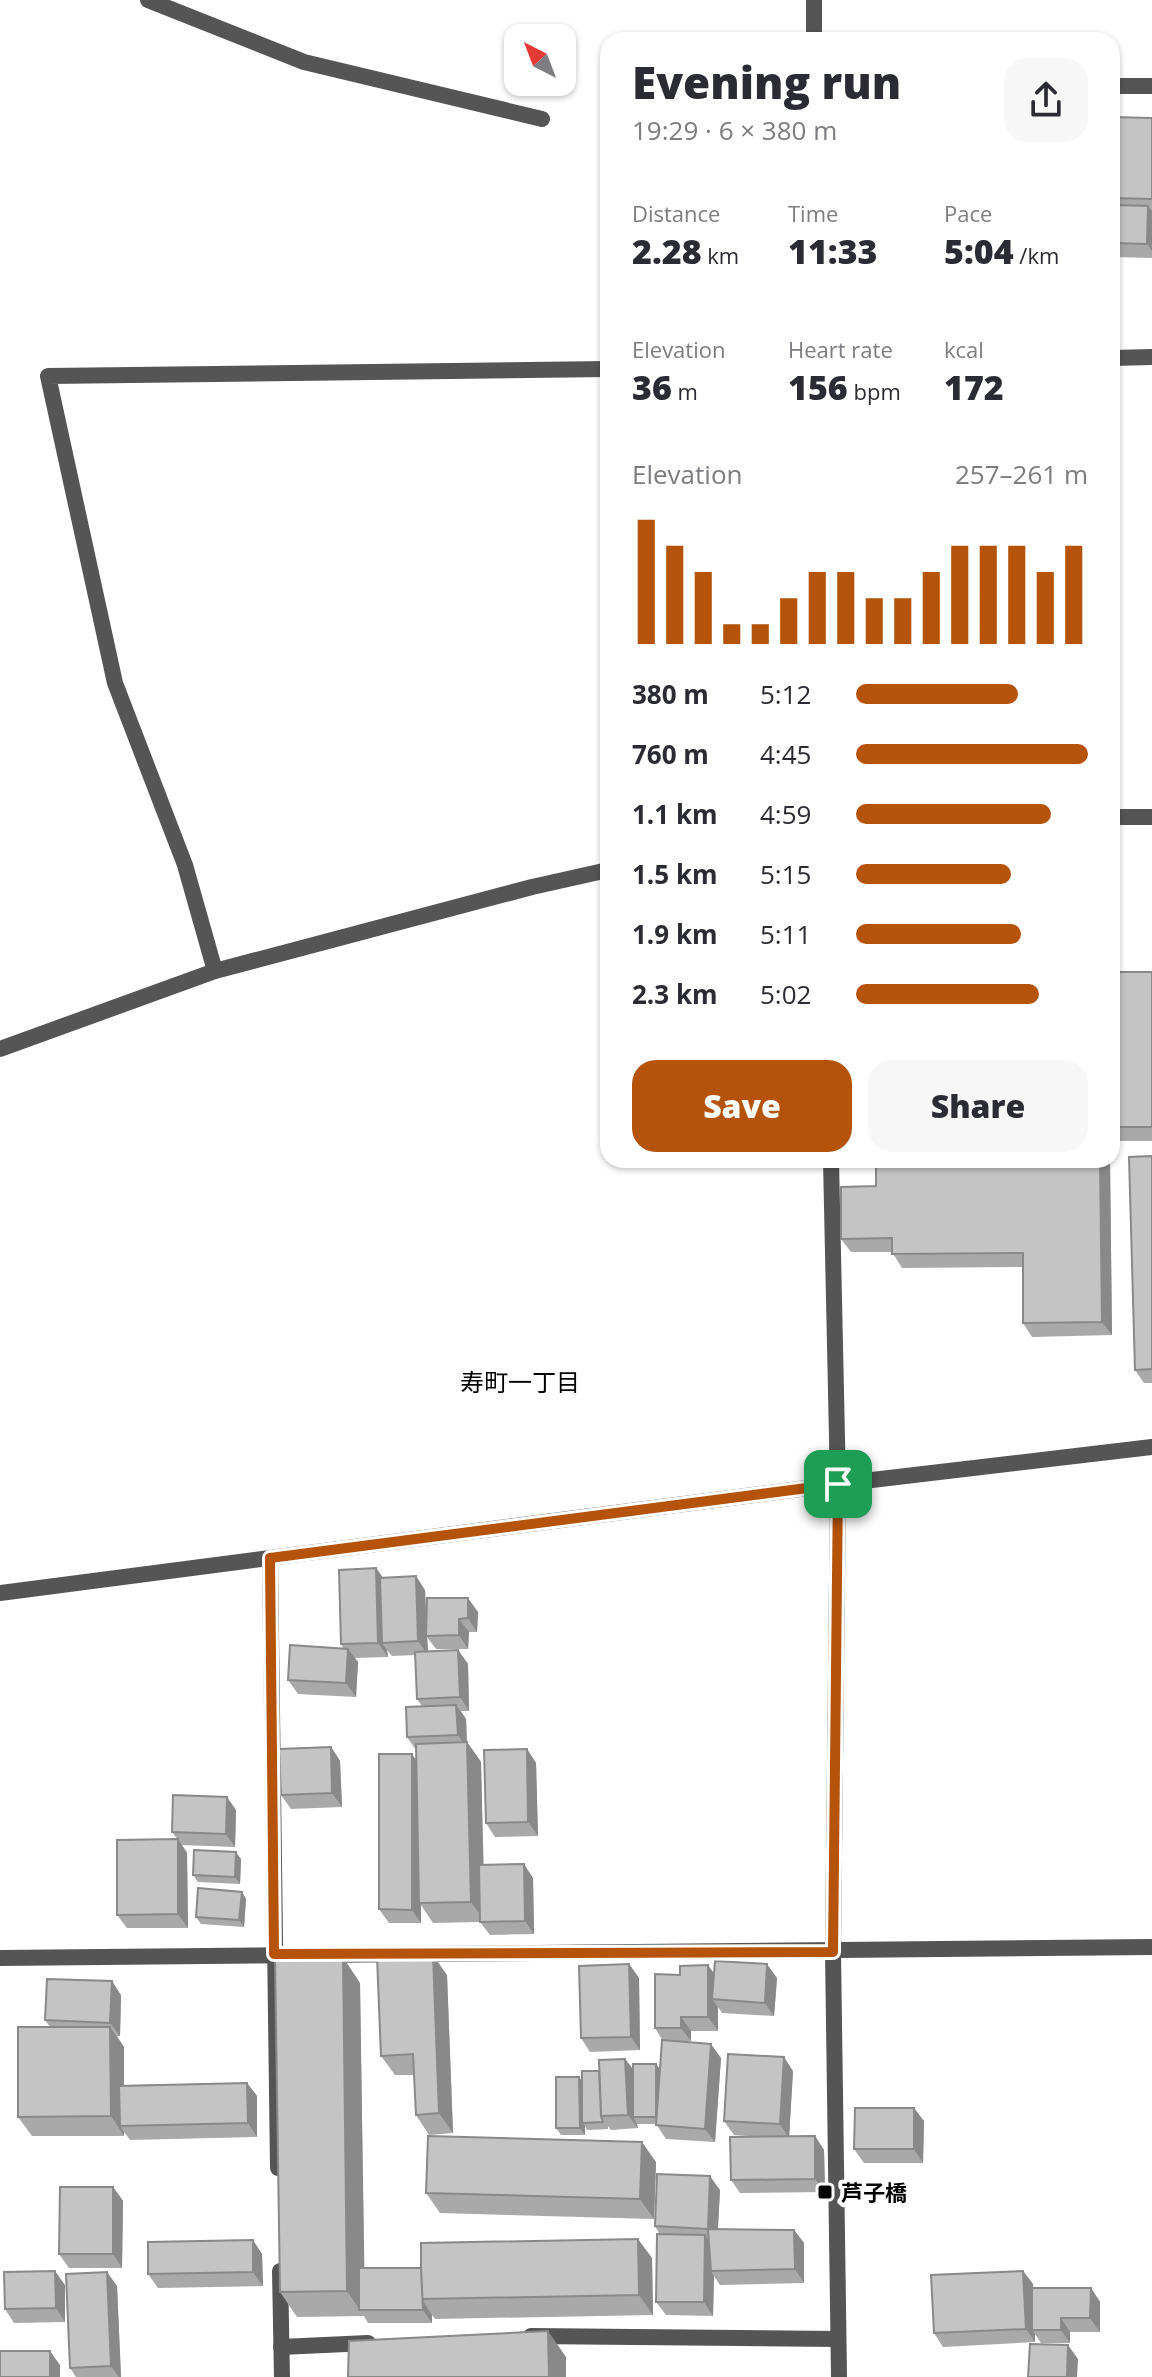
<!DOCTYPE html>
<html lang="en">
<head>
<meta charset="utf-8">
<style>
	:root { --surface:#fff; --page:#f7f7f7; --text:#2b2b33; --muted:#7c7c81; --accent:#b45309 }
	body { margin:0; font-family:"Open Sans","Noto Sans JP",sans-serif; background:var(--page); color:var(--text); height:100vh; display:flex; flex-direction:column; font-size:30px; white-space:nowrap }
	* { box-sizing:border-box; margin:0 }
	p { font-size:26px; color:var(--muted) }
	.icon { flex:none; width:44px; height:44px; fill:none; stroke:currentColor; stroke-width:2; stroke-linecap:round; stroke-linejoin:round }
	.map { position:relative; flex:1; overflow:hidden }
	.drawer { position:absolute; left:600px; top:32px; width:520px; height:1136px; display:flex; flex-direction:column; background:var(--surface); border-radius:24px; box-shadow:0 2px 6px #0004 }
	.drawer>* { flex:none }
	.needle { width:52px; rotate:318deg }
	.controls { position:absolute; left:504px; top:24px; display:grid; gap:16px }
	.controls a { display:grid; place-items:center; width:72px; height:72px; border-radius:16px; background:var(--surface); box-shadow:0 2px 6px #0004; font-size:40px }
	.pin { position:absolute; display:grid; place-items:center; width:68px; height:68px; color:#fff; margin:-34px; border-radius:16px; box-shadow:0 4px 12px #0006 }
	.round { display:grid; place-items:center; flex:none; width:84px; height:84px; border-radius:24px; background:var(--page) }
	.head { display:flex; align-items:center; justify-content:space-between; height:136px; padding:0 32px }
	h1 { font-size:44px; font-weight:800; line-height:60px }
	.figures { display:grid; grid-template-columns:repeat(3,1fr); gap:12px; height:136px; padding:8px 32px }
	.figures div { display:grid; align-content:center }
	.figures b { font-size:34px; font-weight:800 }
	.figures small { font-size:22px; font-weight:400 }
	.figures p { font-size:22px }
	.chart { height:224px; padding:16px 32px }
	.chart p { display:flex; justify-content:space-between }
	.chart svg { width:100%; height:144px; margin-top:8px; stroke:var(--accent); stroke-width:6 }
	.button { display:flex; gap:16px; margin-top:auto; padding:16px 32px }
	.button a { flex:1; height:92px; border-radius:24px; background:var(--accent); color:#fff; font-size:32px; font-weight:800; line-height:92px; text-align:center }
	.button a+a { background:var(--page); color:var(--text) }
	ul { padding:0 32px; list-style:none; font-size:26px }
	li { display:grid; grid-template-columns:128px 96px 1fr; align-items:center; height:60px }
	li i { height:20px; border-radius:10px; background:var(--accent) }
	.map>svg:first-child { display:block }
</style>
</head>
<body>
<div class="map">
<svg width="1152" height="2377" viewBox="0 0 1152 2377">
	<rect width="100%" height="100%" fill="#fff"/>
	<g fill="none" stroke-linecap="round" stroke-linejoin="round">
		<!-- minor -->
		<g stroke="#555" stroke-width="16">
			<path d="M148,0L304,62L542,119"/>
			<path d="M1112,86H1152"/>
			<path d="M1112,358L1152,357"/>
			<path d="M1112,817H1152"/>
			<path d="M215,971L185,865L115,683L48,376L608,369"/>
			<path d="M0,1049L215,971L532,887L608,870"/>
			<path d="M270,1558L278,2168"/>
			<path d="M0,1958L1152,1947"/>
			<path d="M280,2271L282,2377"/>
			<path d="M531,2336L838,2339"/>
			<path d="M281,2347L368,2343"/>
		</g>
		<!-- tertiary -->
		<g stroke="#555" stroke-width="16">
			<path d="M814,0V40"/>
			<path d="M831,1160L838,1484L833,1952L839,2377"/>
			<path d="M0,1593L838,1484L1152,1447"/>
		</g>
	</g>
	<!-- wall -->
	<g fill="#a9a9a9">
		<path d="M1112,117L1152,118V258L1112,257Z"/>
		<rect x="1112" y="972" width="40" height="169"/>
		<path d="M1152,1156V1383H1144L1135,1370Z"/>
		<path d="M876,1160H1110L1112,1335L1032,1337L1023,1323V1267L902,1268L892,1252H851L841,1239L876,1186Z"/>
		<path d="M376,1568L383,1578L425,1590L426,1621L478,1612L477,1632H469L468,1649H436L427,1637L428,1651L458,1650L468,1664L469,1711H461L466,1719L467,1742L481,1762L483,1865L533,1878L534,1934L490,1935L480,1922L433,1923L421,1905V1923H389L379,1909L416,1760V1750L407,1737L422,1706L417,1699L416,1655L392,1656L387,1650L388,1657L355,1658L358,1662L356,1697L298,1694L288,1680L343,1648L341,1644Z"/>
		<path d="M331,1747L340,1761L342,1807L291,1809L281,1795Z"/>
		<path d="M527,1749L536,1763L538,1836L495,1837L486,1823Z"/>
		<path d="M236,1810L235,1847L182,1845L187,1853L188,1928H127L117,1915L177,1839L172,1832Z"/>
		<path d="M241,1859L240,1884L198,1882L193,1875Z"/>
		<path d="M242,1892L246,1899L244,1927L201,1924L196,1917Z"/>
		<path d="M629,1964L639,1978L640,2050L590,2052L581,2038Z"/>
		<path d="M714,1974L777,1978L774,2016L722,2013L718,2007V2031H691V2041H677L721,2058L715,2142L666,2139L656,2124H637L638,2128L611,2130L608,2126V2129L587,2130L585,2126V2135H561L556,2128L582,2081L599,2071L625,2059L633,2069L656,2064L660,2069L663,2041L655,2028L680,1975Z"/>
		<path d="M447,1975L453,2133L429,2135L416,2115L414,2075H395L381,2056Z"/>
		<path d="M360,1983L364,2268H421L652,2258L653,2315L435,2319L432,2315V2323H368L364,2316L297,2317L280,2292Z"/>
		<path d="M121,1995L120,2036H117L124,2047V2085L247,2083L257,2096V2137L130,2140L124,2132V2136H32L18,2117L50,2027L45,2020Z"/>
		<path d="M793,2071L789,2137L815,2136L824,2150L825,2192L740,2193L731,2180L766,2137L734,2135L724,2121Z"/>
		<path d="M924,2121L923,2163H864L854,2149Z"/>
		<path d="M656,2162L654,2219L440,2213L426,2193Z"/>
		<path d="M113,2187L123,2201L122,2268H69L59,2254Z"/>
		<path d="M720,2190L718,2229L794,2230L804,2243V2283L720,2285L714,2276L713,2316L666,2315L656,2302L660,2235L655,2226Z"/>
		<path d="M262,2254L263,2286L158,2288L148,2274Z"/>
		<path d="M1023,2271L1033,2284V2288H1091L1100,2302V2332H1070V2343H1041L1035,2334V2342L943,2347L934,2333Z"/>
		<path d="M65,2285V2322L14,2323L5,2309Z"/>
		<path d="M117,2286L121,2377H76L70,2368Z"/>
	</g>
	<!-- shaded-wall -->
	<g fill="#898989">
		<path d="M1148,206L1152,211V251L1147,244Z"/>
		<path d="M1100,1160H1110L1112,1335L1102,1322Z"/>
		<path d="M376,1568L386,1582L382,1643L387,1650L388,1657L378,1643Z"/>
		<path d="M416,1576L425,1590L428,1655L418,1641Z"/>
		<path d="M468,1598L478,1612L477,1632L468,1618Z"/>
		<path d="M459,1619L469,1632L468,1649L459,1635Z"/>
		<path d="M348,1649L358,1662L356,1697L346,1683Z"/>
		<path d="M458,1650L468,1664L469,1711L460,1697Z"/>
		<path d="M456,1705L466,1719L467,1749L458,1735Z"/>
		<path d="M467,1742L481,1762L485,1921L471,1902Z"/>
		<path d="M331,1747L340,1761L342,1807L332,1793Z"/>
		<path d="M527,1749L536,1763L538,1836L528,1822Z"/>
		<path d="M412,1754L422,1768L419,1903L421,1905V1923L412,1910Z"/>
		<path d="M227,1797L236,1810L235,1847L226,1834Z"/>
		<path d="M178,1839L187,1853L188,1928L178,1914Z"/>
		<path d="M236,1852L241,1859L240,1884L235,1877Z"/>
		<path d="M524,1864L533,1878L534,1934L525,1921Z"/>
		<path d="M242,1892L246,1899L244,1927L239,1920Z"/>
		<path d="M433,1955L447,1975L453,2133L439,2113Z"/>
		<path d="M343,1957L360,1983L365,2310H360L347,2291Z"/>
		<path d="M629,1964L639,1978L640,2050L631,2037Z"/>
		<path d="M767,1964L777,1978L774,2016L765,2003Z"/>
		<path d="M708,1965L718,1979L712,1999L718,2007V2031L708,2017Z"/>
		<path d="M112,1981L121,1995L120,2036L110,2023Z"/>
		<path d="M681,2017L691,2031V2041L681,2028Z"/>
		<path d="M110,2027L124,2047V2126H120L124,2132V2136L111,2116Z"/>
		<path d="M711,2044L721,2058L715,2142L705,2129Z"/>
		<path d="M784,2057L793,2071L789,2138L780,2124Z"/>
		<path d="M625,2059L635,2072L633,2117L637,2124L638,2128L628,2115Z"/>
		<path d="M656,2064L661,2071L656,2117Z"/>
		<path d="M579,2077L584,2084L582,2123L585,2126V2135L580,2128Z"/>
		<path d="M247,2083L257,2096V2137L248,2123Z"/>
		<path d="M914,2108L924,2121L923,2163L914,2149Z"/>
		<path d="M815,2136L824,2150L825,2192L815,2179Z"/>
		<path d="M642,2142L656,2162L654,2219L640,2199Z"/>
		<path d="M710,2176L720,2190L717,2242L708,2229Z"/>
		<path d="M113,2187L123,2201L122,2268L113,2254Z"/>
		<path d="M794,2230L804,2243V2283L795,2269Z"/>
		<path d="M705,2235L714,2249L711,2271L714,2276L713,2316L704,2302Z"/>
		<path d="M638,2239L652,2258L653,2315L639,2295Z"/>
		<path d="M253,2240L262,2254L263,2286L253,2272Z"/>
		<path d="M55,2271L65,2285V2322L56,2308Z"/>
		<path d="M1023,2271L1033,2284L1035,2330H1032L1035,2334V2342L1026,2329Z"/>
		<path d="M107,2272L117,2286L121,2377H119L111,2366Z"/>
		<path d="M1091,2288L1100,2302V2332L1090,2318Z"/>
		<path d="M423,2301L432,2315V2323L423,2310Z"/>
		<path d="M1061,2318L1070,2332V2343L1061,2330Z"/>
		<path d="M548,2331L566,2357V2377H549Z"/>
		<path d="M1068,2345L1078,2359L1077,2377H1067Z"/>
		<path d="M50,2351L60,2365V2377H50Z"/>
	</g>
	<!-- building -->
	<g fill="#c4c4c4" stroke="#898989" stroke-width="2">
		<path d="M1112,117L1152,118V199L1112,198Z"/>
		<path d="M1112,205L1148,206L1147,244L1112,243Z"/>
		<rect x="1112" y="972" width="40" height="155"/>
		<path d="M1152,1156V1369L1135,1370L1129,1157Z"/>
		<path d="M876,1160H1100L1102,1322L1023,1323V1253L892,1254V1238L841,1239V1187L876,1186Z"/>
		<path d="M376,1568L378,1643L341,1644L339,1570Z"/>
		<path d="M416,1576L418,1641L382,1643L380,1578Z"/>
		<path d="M427,1598H468V1618L459,1619V1635L426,1636Z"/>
		<path d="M290,1645L348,1649L346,1683L288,1680Z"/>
		<path d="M458,1650L460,1697L417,1699L415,1652Z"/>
		<path d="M456,1705L458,1735L407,1737L406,1707Z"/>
		<path d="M467,1742L471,1902L419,1903L416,1744Z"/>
		<path d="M331,1747L332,1793L281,1795L279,1749Z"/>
		<path d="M527,1749L528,1822L486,1823L484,1750Z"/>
		<path d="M379,1754H412V1910L379,1909Z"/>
		<path d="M173,1795L227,1797L226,1834L172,1832Z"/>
		<path d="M178,1839V1914L117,1915V1840Z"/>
		<path d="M194,1850L236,1852L235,1877L193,1875Z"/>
		<path d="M524,1864L525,1921L480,1922L479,1865Z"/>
		<path d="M198,1888L242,1892L239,1920L196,1917Z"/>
		<path d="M433,1955L439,2113L416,2115L413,2054L381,2056L377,1957Z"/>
		<path d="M343,1957L347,2291L280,2292L275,1958Z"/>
		<path d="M715,1961L767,1964L765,2003L712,1999Z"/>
		<path d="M629,1964L631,2037L581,2038L579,1966Z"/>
		<path d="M708,1965V2017H681V2028H655V1974L680,1975V1966Z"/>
		<path d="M47,1979L112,1981L110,2023L45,2020Z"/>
		<path d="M18,2027H110L111,2116L18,2117Z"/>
		<path d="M662,2040L711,2044L705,2129L656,2125Z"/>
		<path d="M728,2054L784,2057L780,2124L724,2121Z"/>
		<path d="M625,2059L628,2115L601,2116L599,2060Z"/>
		<rect x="633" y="2064" width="23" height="53"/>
		<path d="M582,2071H599L601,2116L603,2122L582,2123Z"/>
		<path d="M556,2077H579L580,2128H556Z"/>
		<path d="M247,2083L248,2123L120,2126L119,2086Z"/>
		<path d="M855,2108H914V2149H854Z"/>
		<path d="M428,2136L642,2142L640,2199L426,2193Z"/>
		<path d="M815,2136V2179L731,2180L730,2137Z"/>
		<path d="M657,2174L710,2176L708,2229L655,2226Z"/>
		<path d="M60,2187H113V2254H59Z"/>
		<path d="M708,2229L794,2230L795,2269L711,2271Z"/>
		<path d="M657,2234L705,2235L704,2302H656Z"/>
		<path d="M638,2239L639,2295L421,2299V2243Z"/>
		<path d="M253,2240V2272L148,2274V2242Z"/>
		<path d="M359,2268H421L423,2310H359Z"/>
		<path d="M55,2271L56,2308L5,2309L4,2272Z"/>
		<path d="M1023,2271L1026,2329L934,2333L931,2275Z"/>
		<path d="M107,2272L111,2366L70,2368L66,2274Z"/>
		<path d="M1032,2288H1091L1090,2318H1061V2330H1032Z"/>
		<path d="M548,2331L549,2377H348L349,2341Z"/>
		<path d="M1030,2344L1068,2345L1067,2377H1028Z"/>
		<rect x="0" y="2351" width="50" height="26"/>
	</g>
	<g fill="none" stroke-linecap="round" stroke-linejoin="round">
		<!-- route casing -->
		<g stroke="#fff" stroke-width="16">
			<path id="route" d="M838,1484L833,1952L274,1954L270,1558Z"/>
		</g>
		<!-- route -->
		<use href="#route" stroke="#b45309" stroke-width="10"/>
	</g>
	<!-- markers -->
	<rect fill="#000" stroke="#fff" stroke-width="3" x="817" y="2184" width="16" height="16" rx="4"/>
	<g text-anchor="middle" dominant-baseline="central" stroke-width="8" stroke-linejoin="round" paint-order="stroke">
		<!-- poi labels -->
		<g font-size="22" font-weight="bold" fill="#000" stroke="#fff" text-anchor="start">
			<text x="841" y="2192">芦子橋</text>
		</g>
		<!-- neighbourhood labels -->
		<g font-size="24" fill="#000" stroke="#fff">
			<text x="520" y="1381">寿町一丁目</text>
		</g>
	</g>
</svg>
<div class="controls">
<a><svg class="needle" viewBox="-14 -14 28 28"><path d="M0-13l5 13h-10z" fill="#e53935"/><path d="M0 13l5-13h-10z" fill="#7c7c81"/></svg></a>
</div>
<div class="pin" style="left:838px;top:1484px;background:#1e9e55"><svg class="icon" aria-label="arrive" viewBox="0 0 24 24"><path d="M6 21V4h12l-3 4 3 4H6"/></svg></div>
<section class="drawer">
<div class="head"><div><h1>Evening run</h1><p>19:29 · 6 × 380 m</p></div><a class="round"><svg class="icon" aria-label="share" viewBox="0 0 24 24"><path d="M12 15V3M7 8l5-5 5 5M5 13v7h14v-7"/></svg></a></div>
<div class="figures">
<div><p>Distance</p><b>2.28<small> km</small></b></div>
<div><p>Time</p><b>11:33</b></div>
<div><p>Pace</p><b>5:04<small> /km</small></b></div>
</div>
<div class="figures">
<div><p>Elevation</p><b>36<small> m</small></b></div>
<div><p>Heart rate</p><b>156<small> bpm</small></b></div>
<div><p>kcal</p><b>172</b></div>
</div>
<div class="chart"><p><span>Elevation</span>257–261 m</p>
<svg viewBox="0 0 160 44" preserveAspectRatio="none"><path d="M5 44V6M15 44V14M25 44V22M35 44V38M45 44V38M55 44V30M65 44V22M75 44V22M85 44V30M95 44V30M105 44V22M115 44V14M125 44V14M135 44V14M145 44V22M155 44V14"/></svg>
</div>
<ul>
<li><b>380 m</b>5:12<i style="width:70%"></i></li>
<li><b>760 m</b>4:45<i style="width:100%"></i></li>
<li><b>1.1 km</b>4:59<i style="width:84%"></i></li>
<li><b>1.5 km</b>5:15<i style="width:67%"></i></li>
<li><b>1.9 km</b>5:11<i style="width:71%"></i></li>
<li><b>2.3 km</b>5:02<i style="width:79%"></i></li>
</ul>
<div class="button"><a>Save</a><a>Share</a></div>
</section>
</div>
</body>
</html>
